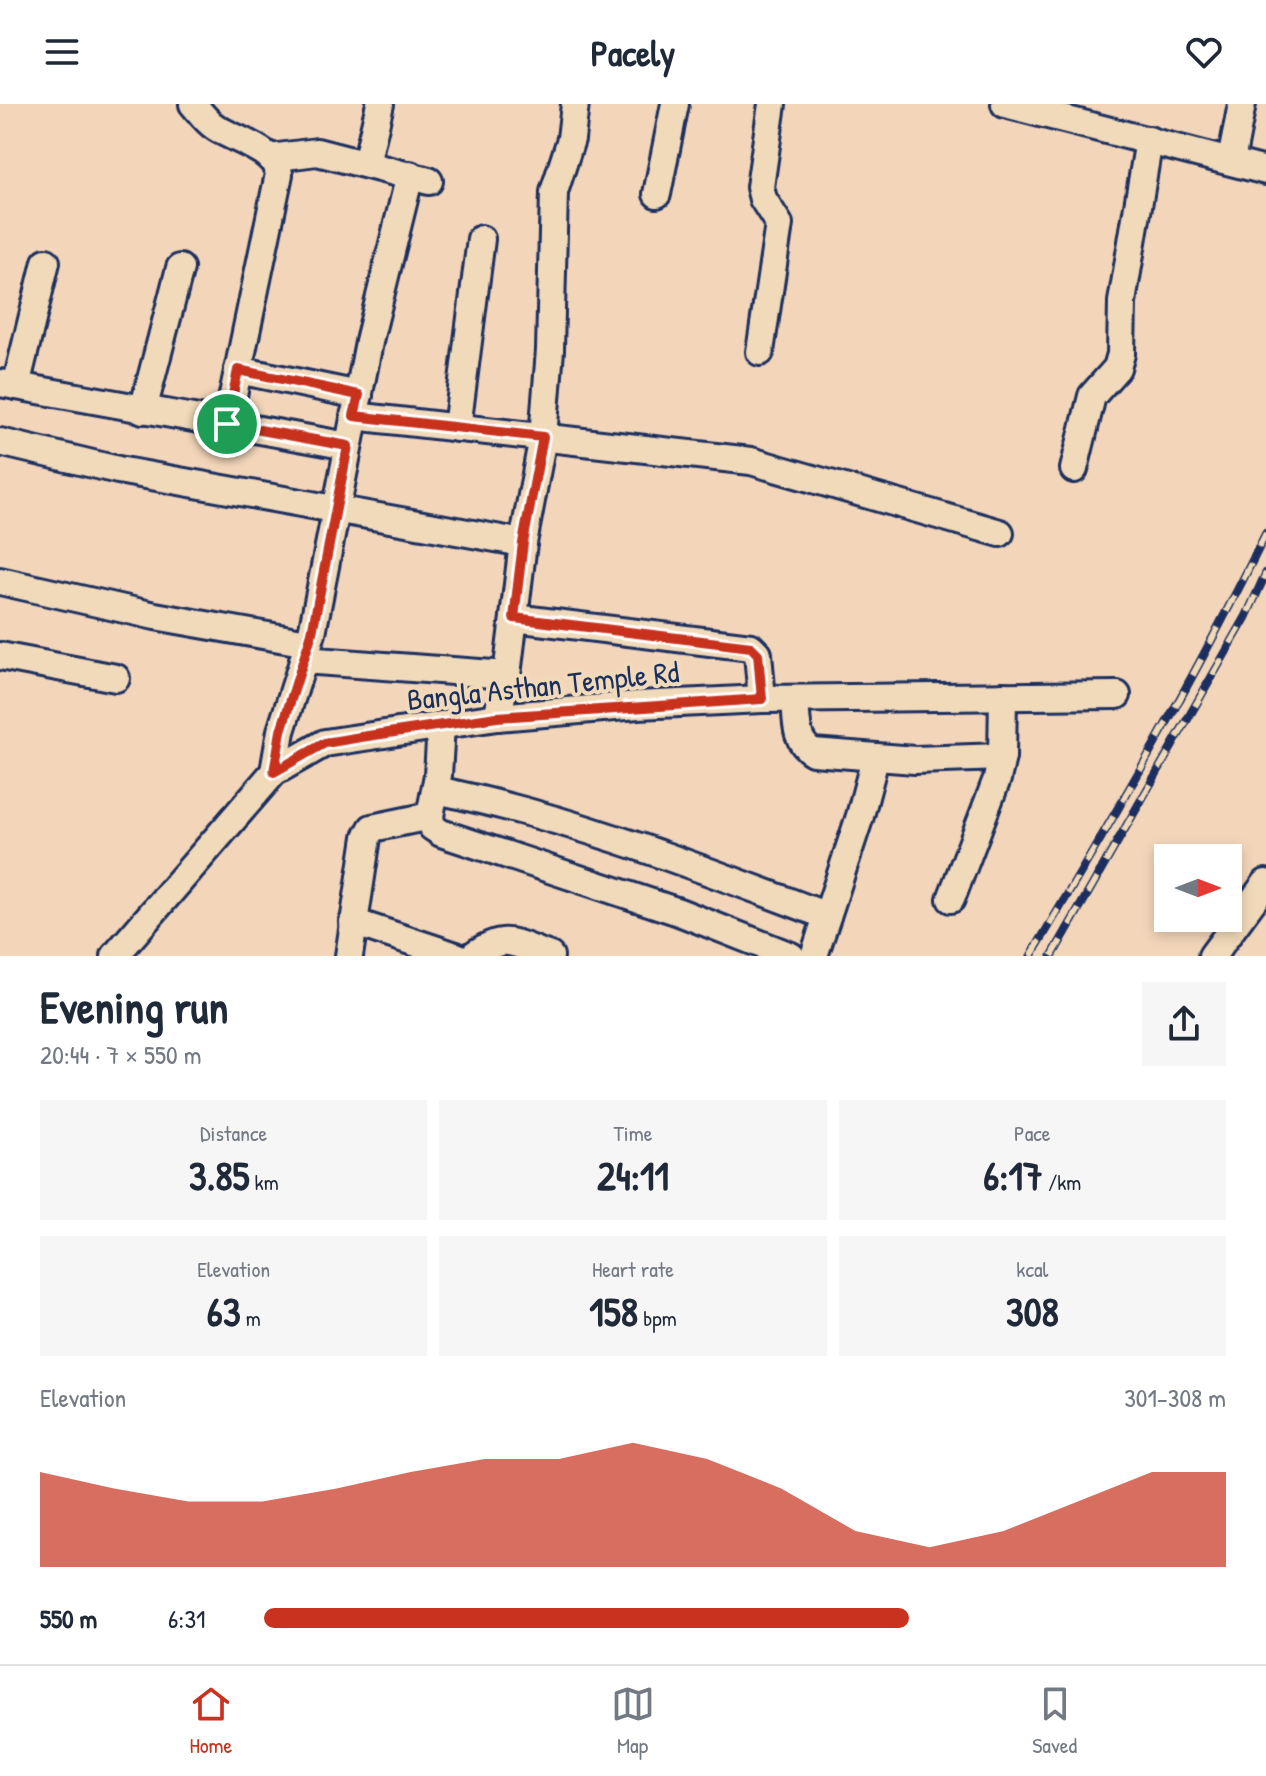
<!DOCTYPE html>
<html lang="en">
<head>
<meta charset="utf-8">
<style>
	:root { --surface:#fff; --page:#f6f6f7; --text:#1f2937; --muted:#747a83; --line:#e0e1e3; --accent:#c8321e }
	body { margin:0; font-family:"Patrick Hand",sans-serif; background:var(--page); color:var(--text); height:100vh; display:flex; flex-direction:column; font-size:30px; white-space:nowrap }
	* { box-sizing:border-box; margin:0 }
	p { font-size:26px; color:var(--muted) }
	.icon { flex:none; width:44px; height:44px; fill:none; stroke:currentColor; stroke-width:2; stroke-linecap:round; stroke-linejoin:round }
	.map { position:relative; height:852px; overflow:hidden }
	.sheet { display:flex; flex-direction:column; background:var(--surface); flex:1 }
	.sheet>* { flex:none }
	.needle { width:52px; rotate:90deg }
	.tools { position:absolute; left:1154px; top:740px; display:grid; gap:16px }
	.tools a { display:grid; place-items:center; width:88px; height:88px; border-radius:0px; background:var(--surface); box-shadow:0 4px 12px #0003; font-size:40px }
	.pin { position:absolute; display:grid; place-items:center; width:68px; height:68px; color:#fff; margin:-34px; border:4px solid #fff; border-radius:50%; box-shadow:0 2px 8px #0007 }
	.round { display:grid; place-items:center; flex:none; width:84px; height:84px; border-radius:0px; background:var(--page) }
	.headline { display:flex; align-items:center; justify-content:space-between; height:136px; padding:0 40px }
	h1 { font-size:44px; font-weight:800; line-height:60px }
	.stats { display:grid; grid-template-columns:repeat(3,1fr); gap:12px; height:136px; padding:8px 40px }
	.stats div { display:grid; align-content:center; border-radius:0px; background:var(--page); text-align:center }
	.stats b { font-size:40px; font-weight:800 }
	.stats small { font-size:22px; font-weight:400 }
	.stats p { font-size:22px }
	.chart { height:224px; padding:16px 40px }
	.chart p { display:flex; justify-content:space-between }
	.chart svg { width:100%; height:144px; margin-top:8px; fill:var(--accent); opacity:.7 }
	ul { padding:0 40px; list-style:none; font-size:26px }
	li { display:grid; grid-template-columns:128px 96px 1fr; align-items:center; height:60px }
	li i { height:20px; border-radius:10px; background:var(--accent) }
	header { display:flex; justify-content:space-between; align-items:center; height:104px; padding:0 40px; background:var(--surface); font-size:36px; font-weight:800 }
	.dock { display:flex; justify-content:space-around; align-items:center; height:112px; border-top:2px solid var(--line); background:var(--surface); font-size:22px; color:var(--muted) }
	.dock a { display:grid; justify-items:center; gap:4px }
	.dock .active { color:var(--accent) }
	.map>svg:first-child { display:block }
</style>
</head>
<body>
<header><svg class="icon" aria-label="menu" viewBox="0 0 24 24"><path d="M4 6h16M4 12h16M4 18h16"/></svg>Pacely<svg class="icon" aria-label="heart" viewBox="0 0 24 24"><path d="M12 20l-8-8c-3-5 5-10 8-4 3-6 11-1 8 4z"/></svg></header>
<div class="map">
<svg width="1266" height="852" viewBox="0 0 1266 852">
	<rect width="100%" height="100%" fill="#f3d6ba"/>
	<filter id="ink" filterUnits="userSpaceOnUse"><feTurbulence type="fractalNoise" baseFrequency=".0125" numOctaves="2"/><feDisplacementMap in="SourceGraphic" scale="16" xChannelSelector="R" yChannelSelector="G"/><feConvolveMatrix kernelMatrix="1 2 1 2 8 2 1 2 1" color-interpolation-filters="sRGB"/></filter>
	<g filter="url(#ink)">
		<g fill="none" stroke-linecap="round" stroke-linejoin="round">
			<!-- minor casing -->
			<g stroke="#1b2f5e" stroke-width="32">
				<g id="minor">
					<path d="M193,0C200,8 206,17 215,23C234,36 275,45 279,70L227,320"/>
					<path d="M1005,0L1266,67"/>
					<path d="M270,54L317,48L429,77"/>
					<path d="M1231,57L1242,0"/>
					<path d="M366,60L380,0"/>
					<path d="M657,90L675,0"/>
					<path d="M760,248L779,120L763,95L760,83L772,0"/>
					<path d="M238,266L359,291"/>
					<path d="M0,279L348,342"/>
					<path d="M16,282L46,158"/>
					<path d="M143,306L180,164"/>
					<path d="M354,312L751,357L1000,429"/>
					<path d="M457,324L481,135"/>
					<path d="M0,338L118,366L523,439"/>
					<path d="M1074,365L1092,292L1117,264L1121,250L1122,198L1149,36"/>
					<path d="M0,477L155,512L308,539"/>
					<path d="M514,514L751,543L758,550L762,595"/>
					<path d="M0,552L116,574"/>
					<path d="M303,556L507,571"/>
					<path d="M795,595C797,614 794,638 813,648L915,656L1002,653"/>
					<path d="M497,613L507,571L523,439L543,333L550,246L554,88L571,35L575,0"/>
					<path d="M441,621L438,671L430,712L432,723L441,729L679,808L791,852"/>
					<path d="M274,668L281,627L312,529L370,233L410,71"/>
					<path d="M436,686C573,714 697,763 827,812"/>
					<path d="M951,795L997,675L1002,653L1003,592"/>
					<path d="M353,818L456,852"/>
					<path d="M115,852L274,668L325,639L497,613L638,601L762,595L1117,591"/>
					<path d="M349,852L367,733L372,724L430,712"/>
					<path d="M472,852C506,828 513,839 550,852"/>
					<path d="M814,852L860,712L875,655"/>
					<path d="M1212,852L1266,779"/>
				</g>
			</g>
			<!-- minor -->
			<use href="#minor" stroke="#f1dab9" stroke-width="26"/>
			<!-- rail casing -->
			<g stroke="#1b2f5e" stroke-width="9">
				<g id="rail">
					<path d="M1031,852C1114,713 1195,575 1266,429"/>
					<path d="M1052,852L1246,513L1266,469"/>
				</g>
			</g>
			<!-- rail -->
			<use href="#rail" stroke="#f1dab9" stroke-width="6" stroke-dasharray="18" stroke-linecap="butt"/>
		</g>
	</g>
	<g fill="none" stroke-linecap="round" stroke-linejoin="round" filter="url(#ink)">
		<!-- route casing -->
		<g stroke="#fff" stroke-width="16">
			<path id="route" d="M238,266L359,291L354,312L543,333L523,439L514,514L751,543L758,550L762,595L497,613L361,633L325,639L274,668L281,627L312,529L348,342L227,320Z"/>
		</g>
		<!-- route -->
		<use href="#route" stroke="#c8321e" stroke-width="10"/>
	</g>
	<g text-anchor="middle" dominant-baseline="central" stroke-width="8" stroke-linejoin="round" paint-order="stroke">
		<!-- street labels -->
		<g font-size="30" fill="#1b2f5e" stroke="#f1dab9">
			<text transform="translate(543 581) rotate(-6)">Bangla Asthan Temple Rd</text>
		</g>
	</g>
</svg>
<div class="tools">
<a><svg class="needle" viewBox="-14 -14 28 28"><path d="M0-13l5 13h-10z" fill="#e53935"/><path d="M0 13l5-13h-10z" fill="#747a83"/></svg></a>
</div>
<div class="pin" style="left:227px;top:320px;background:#1e9e55"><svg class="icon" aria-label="arrive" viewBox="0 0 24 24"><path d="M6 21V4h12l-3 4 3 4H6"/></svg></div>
</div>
<section class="sheet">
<div class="headline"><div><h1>Evening run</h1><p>20:44 · 7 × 550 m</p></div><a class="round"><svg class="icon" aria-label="share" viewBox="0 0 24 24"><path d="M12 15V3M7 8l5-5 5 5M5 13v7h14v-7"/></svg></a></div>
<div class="stats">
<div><p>Distance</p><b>3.85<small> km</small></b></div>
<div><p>Time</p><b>24:11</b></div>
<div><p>Pace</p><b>6:17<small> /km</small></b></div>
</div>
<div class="stats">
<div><p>Elevation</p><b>63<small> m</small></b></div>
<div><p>Heart rate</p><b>158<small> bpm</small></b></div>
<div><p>kcal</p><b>308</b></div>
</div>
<div class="chart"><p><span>Elevation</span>301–308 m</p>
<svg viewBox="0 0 160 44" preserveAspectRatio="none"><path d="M0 44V15L10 20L20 24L30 24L40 20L50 15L60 11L70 11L80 6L90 11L100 20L110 33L120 38L130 33L140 24L150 15L160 15V44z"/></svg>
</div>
<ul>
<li><b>550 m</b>6:31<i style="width:67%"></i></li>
</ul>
</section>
<nav class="dock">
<a class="active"><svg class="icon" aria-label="home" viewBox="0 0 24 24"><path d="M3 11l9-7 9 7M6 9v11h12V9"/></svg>Home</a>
<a><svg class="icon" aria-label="map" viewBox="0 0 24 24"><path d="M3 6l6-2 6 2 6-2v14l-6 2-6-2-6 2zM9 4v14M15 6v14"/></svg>Map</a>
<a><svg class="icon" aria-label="saved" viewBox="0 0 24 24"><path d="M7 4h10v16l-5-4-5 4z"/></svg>Saved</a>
</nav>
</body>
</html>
